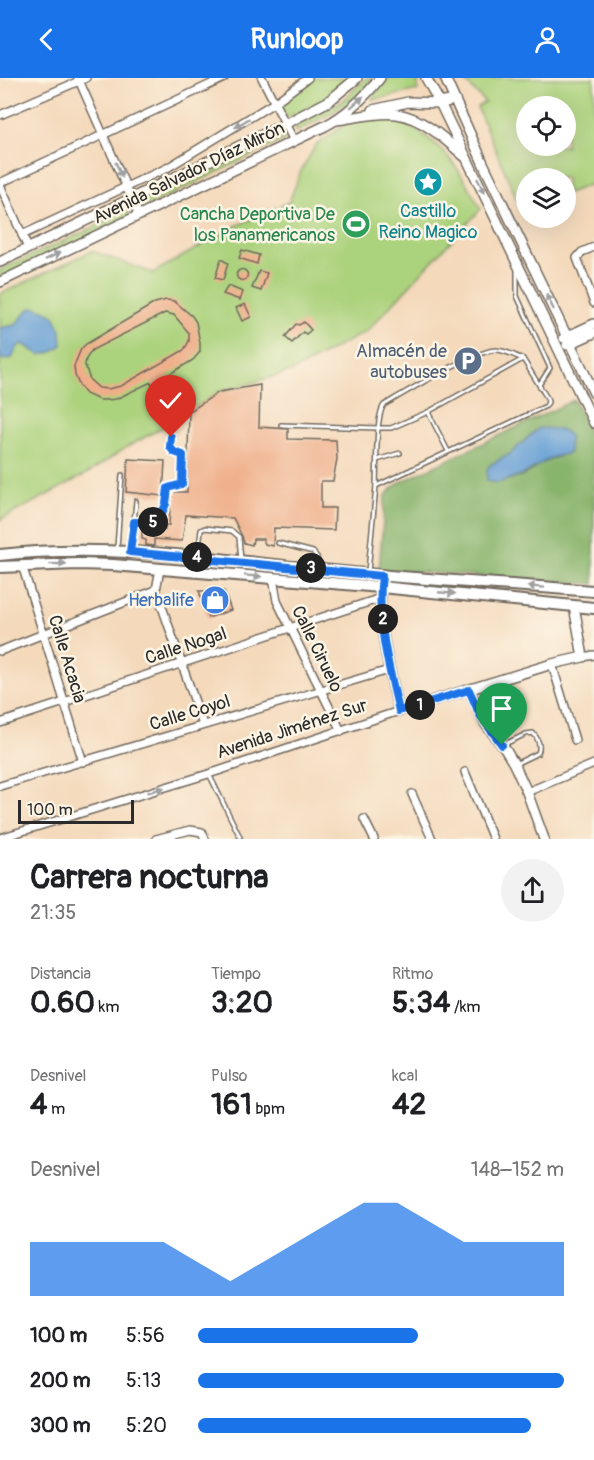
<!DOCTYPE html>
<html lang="es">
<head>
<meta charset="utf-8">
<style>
	:root { --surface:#fff; --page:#f2f2f2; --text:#202124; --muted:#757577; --accent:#1a73e8 }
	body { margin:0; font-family:Pangolin,sans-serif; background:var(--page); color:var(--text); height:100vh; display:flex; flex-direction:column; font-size:22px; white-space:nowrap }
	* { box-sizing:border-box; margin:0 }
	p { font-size:20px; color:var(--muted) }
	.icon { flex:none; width:33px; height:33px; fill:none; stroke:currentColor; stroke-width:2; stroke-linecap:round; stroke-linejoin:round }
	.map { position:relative; height:761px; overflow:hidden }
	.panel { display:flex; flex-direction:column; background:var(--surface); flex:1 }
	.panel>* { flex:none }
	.controls { position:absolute; left:516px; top:18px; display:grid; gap:12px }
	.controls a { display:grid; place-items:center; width:60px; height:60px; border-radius:50%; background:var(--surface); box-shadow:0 6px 24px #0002; font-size:30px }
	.scale { position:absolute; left:18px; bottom:15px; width:116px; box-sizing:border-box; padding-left:6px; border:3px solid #2b2b2b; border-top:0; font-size:16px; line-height:21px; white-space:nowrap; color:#2b2b2b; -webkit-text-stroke:4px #fcf5e5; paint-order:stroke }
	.pin { position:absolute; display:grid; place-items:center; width:51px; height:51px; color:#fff; margin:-62px -26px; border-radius:50% 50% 50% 0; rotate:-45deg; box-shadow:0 0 6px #0007 }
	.pin .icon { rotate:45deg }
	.km { position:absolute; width:30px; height:30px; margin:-15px; border-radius:50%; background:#222; color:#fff; font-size:16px; line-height:30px; text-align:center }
	.round { display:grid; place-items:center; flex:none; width:63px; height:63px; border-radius:32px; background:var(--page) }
	.head { display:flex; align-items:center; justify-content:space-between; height:102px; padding:0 30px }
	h1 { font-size:33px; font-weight:800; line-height:45px }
	.figures { display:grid; grid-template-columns:repeat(3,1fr); gap:9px; height:102px; padding:6px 30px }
	.figures div { display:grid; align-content:center }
	.figures b { font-size:30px; font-weight:800 }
	.figures small { font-size:16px; font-weight:400 }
	.figures p { font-size:16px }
	.chart { height:168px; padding:12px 30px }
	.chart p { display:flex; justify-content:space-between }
	.chart svg { width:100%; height:108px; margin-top:6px; fill:var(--accent); opacity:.7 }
	ul { padding:0 30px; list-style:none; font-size:20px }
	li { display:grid; grid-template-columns:96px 72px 1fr; align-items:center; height:45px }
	li i { height:15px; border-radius:8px; background:var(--accent) }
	header { display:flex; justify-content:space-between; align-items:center; height:78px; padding:0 30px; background:var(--accent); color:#fff; font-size:27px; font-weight:800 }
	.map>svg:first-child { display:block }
</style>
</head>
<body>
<header><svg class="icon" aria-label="back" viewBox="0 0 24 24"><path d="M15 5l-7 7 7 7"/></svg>Runloop<svg class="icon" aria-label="person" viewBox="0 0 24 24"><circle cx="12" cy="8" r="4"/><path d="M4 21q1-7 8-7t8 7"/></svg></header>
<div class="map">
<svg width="594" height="761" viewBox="0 0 594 761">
	<rect width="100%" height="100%" fill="#fcf5e5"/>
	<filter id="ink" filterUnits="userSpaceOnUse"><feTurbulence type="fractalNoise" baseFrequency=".0167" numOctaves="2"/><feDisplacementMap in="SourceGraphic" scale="12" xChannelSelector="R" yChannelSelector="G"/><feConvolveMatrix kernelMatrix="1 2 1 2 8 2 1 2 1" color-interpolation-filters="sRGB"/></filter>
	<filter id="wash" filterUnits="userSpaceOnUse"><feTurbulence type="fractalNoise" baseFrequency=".008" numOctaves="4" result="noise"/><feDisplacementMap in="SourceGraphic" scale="24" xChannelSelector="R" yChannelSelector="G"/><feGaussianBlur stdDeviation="1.35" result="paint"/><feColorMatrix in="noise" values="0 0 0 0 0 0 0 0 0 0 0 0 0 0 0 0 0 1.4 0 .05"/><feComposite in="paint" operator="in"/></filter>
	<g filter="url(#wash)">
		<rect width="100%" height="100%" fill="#f4d9bb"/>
		<!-- green -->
		<g fill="#abd27c" stroke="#6b7e54" stroke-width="1.5" fill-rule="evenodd">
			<path d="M314,0H352C331,17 313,32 286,39L279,26Z"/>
			<path d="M366,0H372C361,24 319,41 296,54L294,48L344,22Z"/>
			<path d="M387,0H418V12L373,22L372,21Z"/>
			<path d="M462,0H594V105L566,116V100H526V131L522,133L477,29L485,24ZM526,28H566V68H526Z"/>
			<path d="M390,39C442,61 455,84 481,131L367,253L293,293L219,314L174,343L127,369L88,395L0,442V216L92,173L153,195L236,148L289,124L301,93L316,67L353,41Z"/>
			<path d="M281,55L285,61L144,130L140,124Z"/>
			<path d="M127,131L130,138L0,201V192L97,148Z"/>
		</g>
		<!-- forest -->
		<path fill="#88b46c" stroke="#5a704c" stroke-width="1.5" fill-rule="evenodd" d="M574,322L594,365V506L379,491L385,419L391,411L401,404ZM536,352L558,379C546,381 538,388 528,395C520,400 496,406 487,403V392L490,387L510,376Z"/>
		<!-- water -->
		<g fill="#659fd5" stroke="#486580" stroke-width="1.5">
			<path d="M36,229L53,236L61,252L62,267L52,274L40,277L23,266L19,267L12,280L3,282L0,279V250L15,247L29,231Z"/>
			<path d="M539,350L557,351L564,353L569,358V375L551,380L524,396L497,405L487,403V392L490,387L510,376Z"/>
		</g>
		<g id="blocks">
			<!-- building -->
			<g fill="#efae89" fill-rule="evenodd">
				<path d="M242,172L259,177L257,186L239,180Z"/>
				<path d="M221,181L228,185L223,202L215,200Z"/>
				<circle cx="242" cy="197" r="5.5"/>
				<path d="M259,193L267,195L261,213L252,210Z"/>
				<path d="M228,208L243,214L240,222L223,216Z"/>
				<path d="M166,222L174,223L192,238L196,244L200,265V274L193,282L168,297L176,314L160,322L151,304L116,321L107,322H99L86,316L79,307L75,297L74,288L81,271L86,266L155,225ZM165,235L174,237L189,255V263L184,272L121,308L108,311L99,310L90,302L85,287L86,281L92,272Z"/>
				<path d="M245,226L251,239L242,243L236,230Z"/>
				<path d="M304,244L311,252L306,256L303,254L292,265L285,259L296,246L299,247Z"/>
				<path d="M260,307L259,349L288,351V361L336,362L337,381L333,403H321V430H335L334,452L274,450L273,468L265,466L263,461H253L252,467L244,465L242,458L233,440L186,437L182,463L154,461V468L146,467V462L142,461V451L165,452V447H169L171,414H187L189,334L219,314Z"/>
				<path d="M128,381L165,383L163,418L126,414Z"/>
				<path d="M199,513H224L231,532L208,540Z"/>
			</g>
		</g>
	</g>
	<g filter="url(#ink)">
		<use href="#blocks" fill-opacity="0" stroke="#71685d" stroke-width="1.5"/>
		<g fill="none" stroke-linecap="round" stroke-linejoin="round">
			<!-- lane casing -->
			<g stroke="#71685d" stroke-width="6">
				<g id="lane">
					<path d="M517,193V218L550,290L539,307"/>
					<path d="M428,334L448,373"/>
					<path d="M281,347L378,350H391L428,334L523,281C515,278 505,272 496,272C475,272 404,315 384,327C375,339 377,391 376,408"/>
					<path d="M377,382L400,375"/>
					<path d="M134,444L136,423"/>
					<path d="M278,465L313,474L317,479L319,489"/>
					<path d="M117,470L122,397"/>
					<path d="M131,472L134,444H152L159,442L166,426L168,410L182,406L183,377L171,371V359"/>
					<path d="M198,477L201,452L205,450L232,453L239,459L241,482"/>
					<path d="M368,494L376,408L546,328L548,324L547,320L523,281"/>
					<path d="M505,666L526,656L533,655C538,660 541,668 538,675L515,686"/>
					<path d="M209,696L240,759"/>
				</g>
			</g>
			<!-- street casing -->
			<g stroke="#71685d" stroke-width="10">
				<g id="street">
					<path d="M78,0L139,138"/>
					<path d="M262,0L294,63"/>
					<path d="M0,37L86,0"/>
					<path d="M0,105L224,0"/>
					<path d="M0,107L28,170"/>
					<path d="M22,157L167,90L274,25L308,0"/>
					<path d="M594,169L582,174L577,180L594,225"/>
					<path d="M22,487L83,684"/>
					<path d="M160,491L156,512L159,520L203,647"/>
					<path d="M273,500L277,523L341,653"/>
					<path d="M0,573L156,512"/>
					<path d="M583,579L594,577"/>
					<path d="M552,586L575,662"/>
					<path d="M0,645L381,520"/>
					<path d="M465,694L493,761"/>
					<path d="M0,708L389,592"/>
					<path d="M527,714L594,686"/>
					<path d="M412,716L432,761"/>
					<path d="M364,741L374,761"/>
					<path d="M0,760L218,693L399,633"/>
					<path d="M156,761L190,752L202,754L205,761"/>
				</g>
			</g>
			<!-- secondary casing -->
			<g stroke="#71685d" stroke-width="12">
				<g id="secondary">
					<path d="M426,0L440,25L594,345"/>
					<path d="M445,0L484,87L594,315"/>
					<path d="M373,32L408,24L440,25L455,22"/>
					<path d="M336,42C355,40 378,33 397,36C423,40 445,61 464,78"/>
					<path d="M0,184L285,46L329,23L357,0"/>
					<path d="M0,204L325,48C346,37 365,19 380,0"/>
					<path d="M564,260L594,246"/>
					<path d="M567,267L594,255"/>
					<path d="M382,498C376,542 389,590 399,633L552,586L583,579L574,528"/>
					<path d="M469,612L485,645L505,671L514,686L527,714L544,761"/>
				</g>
			</g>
			<!-- primary casing -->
			<g stroke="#71685d" stroke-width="14">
				<g id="primary">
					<path d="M0,477C107,465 215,481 322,492C412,501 503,506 594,513"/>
					<path d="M0,489L78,486L113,487L381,509L594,530"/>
				</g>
			</g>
			<!-- lane -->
			<use href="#lane" stroke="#fff" stroke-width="3"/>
			<!-- street -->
			<use href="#street" stroke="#fff" stroke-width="7"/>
			<!-- secondary -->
			<use href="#secondary" stroke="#fff" stroke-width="9"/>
			<!-- primary -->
			<use href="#primary" stroke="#fff" stroke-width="10"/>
		</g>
		<!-- one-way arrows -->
		<defs><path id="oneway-solid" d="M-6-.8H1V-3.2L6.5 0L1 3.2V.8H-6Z" transform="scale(1.5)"/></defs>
		<g fill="#a0a0a0">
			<use href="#oneway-solid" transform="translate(357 24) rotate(-41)"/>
			<use href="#oneway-solid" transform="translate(242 45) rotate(148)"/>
			<use href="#oneway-solid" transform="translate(119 92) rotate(66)"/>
			<use href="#oneway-solid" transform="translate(481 108) rotate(64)"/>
			<use href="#oneway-solid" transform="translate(53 178) rotate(-25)"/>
			<use href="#oneway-solid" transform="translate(550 224) rotate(-116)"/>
			<use href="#oneway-solid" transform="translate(58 486) rotate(-1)"/>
			<use href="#oneway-solid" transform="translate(253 498) rotate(4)"/>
			<use href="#oneway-solid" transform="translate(536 509) rotate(-176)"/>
			<use href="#oneway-solid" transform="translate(447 515) rotate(5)"/>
			<use href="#oneway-solid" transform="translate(156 712) rotate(-17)"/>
		</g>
	</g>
	<g fill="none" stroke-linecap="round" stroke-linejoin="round" filter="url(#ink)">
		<!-- route casing -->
		<g stroke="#fff" stroke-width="12">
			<path id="route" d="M171,359L170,369L174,374L183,377L182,406L168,410L166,426L159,442L153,444H134L130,474L382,498C376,542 389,590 399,633L469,612L480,637L502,667"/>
		</g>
		<!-- route -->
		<use href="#route" stroke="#1a73e8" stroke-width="8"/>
	</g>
	<!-- icons -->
	<defs>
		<g id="sight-disc" transform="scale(1.5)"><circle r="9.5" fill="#0f9aa8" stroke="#fcf5e5"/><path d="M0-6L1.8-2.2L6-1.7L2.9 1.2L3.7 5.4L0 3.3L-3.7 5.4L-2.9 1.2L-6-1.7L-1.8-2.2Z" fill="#fff"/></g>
		<g id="stadium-disc" transform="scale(1.5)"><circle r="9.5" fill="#2e9e5b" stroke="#fcf5e5"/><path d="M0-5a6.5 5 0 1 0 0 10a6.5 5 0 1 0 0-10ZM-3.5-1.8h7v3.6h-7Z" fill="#fff"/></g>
		<g id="parking-disc" transform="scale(1.5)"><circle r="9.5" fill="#5c6f8a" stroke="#fcf5e5"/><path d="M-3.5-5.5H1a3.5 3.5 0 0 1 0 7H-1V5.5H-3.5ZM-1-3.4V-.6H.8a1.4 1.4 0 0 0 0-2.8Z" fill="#fff"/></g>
		<g id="shop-disc" transform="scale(1.5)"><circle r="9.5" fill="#3f7fe0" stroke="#fcf5e5"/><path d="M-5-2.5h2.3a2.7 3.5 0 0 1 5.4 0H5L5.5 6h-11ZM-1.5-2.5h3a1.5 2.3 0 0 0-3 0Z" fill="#fff"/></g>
	</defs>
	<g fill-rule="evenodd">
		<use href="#sight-disc" x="428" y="104"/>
		<use href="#stadium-disc" x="356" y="146"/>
		<use href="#parking-disc" x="468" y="283"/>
		<use href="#shop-disc" x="215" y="522"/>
	</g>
	<g text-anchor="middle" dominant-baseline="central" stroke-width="5" stroke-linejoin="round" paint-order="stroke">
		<!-- street labels -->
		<g font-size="18" fill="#2b2b2b" stroke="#fcf5e5">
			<text transform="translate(189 95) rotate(-26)">Avenida Salvador Díaz Mirón</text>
			<text transform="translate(186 568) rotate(-18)">Calle Nogal</text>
			<text transform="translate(317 571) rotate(64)">Calle Ciruelo</text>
			<text transform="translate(67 581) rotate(73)">Calle Acacia</text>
			<text transform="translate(190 635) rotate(-17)">Calle Coyol</text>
			<text transform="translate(292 651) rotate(-18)">Avenida Jiménez Sur</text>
		</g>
		<!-- culture labels -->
		<g font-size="18" fill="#0d838f" stroke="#fcf5e5">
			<text x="428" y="133">Castillo<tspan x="428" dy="21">Reino Magico</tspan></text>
		</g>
		<!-- leisure labels -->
		<g font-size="18" fill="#27864d" stroke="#fcf5e5" text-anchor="end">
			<text x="335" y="136">Cancha Deportiva De<tspan x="335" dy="21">los Panamericanos</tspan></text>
		</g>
		<!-- service labels -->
		<g font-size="18" fill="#4e5e75" stroke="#fcf5e5" text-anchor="end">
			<text x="447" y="273">Almacén de<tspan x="447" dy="21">autobuses</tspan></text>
		</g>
		<!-- shop labels -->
		<g font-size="18" fill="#366cbe" stroke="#fcf5e5" text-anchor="end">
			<text x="194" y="522">Herbalife</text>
		</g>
	</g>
</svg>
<div class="controls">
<a><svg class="icon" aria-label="locate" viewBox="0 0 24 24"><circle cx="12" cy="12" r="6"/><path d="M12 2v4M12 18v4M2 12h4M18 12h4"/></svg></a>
<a><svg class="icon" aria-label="layers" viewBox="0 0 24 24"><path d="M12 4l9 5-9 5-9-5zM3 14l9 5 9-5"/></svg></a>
</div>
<div class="scale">100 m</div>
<div class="pin" style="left:502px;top:667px;background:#1e9e55"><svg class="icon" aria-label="arrive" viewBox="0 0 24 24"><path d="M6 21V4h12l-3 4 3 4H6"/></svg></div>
<div class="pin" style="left:171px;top:359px;background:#d93025"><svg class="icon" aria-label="check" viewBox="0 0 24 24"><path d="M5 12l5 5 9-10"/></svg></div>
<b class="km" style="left:420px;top:627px">1</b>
<b class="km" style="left:383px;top:541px">2</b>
<b class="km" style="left:311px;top:490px">3</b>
<b class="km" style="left:197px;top:479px">4</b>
<b class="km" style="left:153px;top:444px">5</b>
</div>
<section class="panel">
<div class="head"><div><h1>Carrera nocturna</h1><p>21:35</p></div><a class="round"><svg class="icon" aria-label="share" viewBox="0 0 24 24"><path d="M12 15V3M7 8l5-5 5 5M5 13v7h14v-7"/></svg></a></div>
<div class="figures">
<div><p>Distancia</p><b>0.60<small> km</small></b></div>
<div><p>Tiempo</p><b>3:20</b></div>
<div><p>Ritmo</p><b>5:34<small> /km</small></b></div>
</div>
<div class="figures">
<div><p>Desnivel</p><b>4<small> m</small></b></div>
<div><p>Pulso</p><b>161<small> bpm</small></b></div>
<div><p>kcal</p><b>42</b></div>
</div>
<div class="chart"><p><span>Desnivel</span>148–152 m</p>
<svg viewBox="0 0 160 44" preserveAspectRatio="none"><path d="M0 44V22L10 22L20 22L30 22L40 22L50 30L60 38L70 30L80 22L90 14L100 6L110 6L120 14L130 22L140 22L150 22L160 22V44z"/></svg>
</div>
<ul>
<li><b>100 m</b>5:56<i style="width:60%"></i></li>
<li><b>200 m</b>5:13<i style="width:100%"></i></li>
<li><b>300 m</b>5:20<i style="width:91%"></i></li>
</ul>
</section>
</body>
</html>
